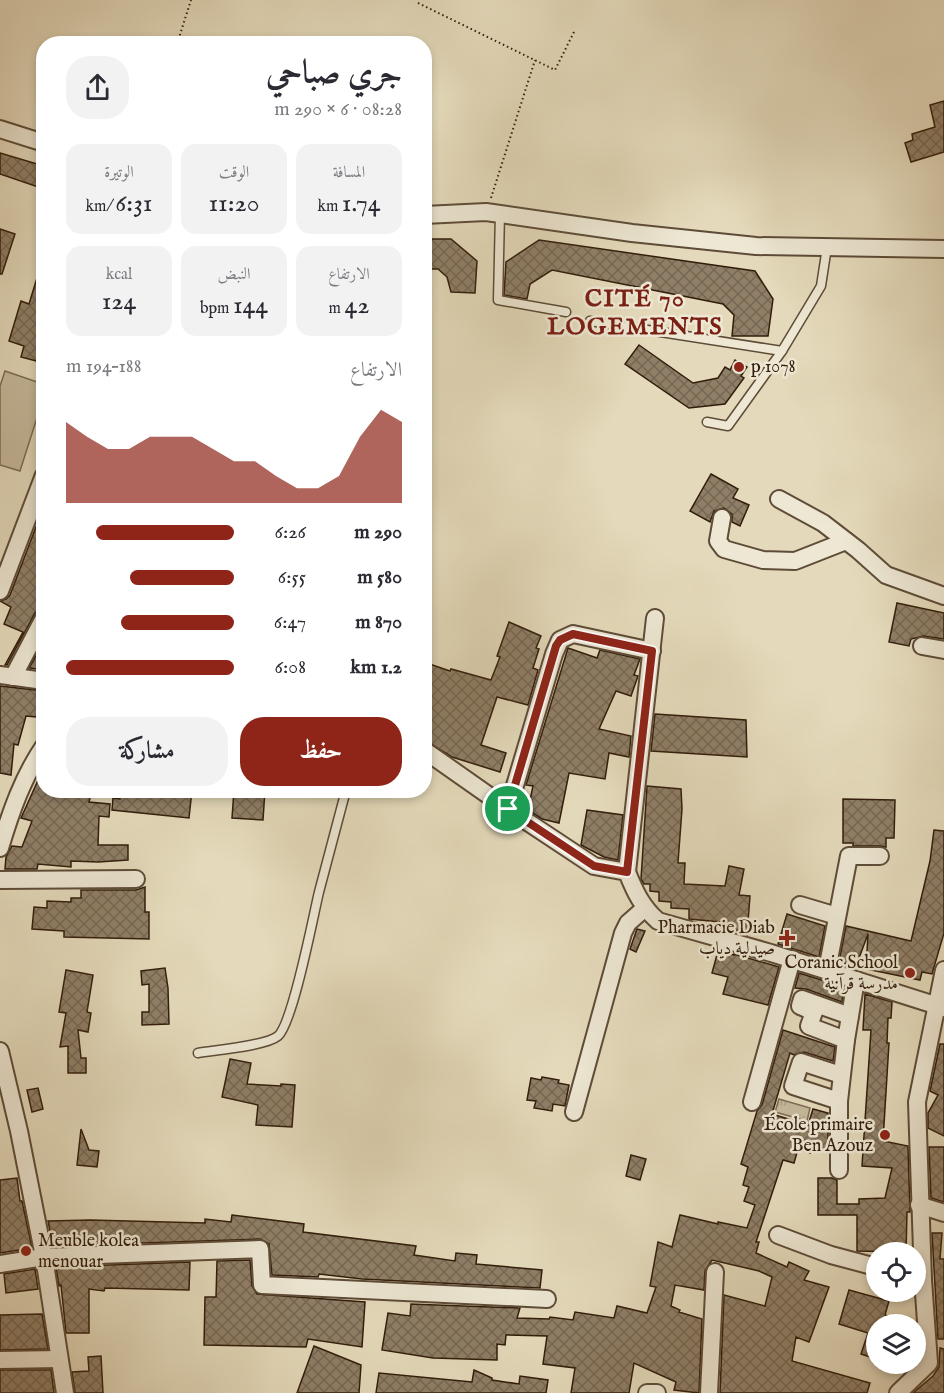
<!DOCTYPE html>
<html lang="ar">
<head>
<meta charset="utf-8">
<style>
	:root { --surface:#fff; --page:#f2f2f3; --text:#2b2b33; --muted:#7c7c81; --accent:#8f2418 }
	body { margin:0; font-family:"IM FELL English",Amiri,serif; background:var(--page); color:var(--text); direction:rtl; height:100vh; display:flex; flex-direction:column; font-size:22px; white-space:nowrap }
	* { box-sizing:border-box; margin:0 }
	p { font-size:20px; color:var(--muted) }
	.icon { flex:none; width:33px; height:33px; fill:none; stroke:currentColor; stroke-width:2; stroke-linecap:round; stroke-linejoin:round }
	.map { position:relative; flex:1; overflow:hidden; direction:ltr }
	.side { position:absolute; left:36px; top:36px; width:396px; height:762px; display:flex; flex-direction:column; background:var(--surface); border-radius:24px; box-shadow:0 3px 9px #0003; direction:rtl }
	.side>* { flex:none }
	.controls { position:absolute; left:866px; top:1242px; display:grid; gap:12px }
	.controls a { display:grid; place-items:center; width:60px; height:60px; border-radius:50%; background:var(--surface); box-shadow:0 3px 9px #0003; font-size:30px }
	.pin { position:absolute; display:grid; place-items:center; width:51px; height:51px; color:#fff; margin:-26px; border:3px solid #fff; border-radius:50%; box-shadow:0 2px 6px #0007 }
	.round { display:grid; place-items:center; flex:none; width:63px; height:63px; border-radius:24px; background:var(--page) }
	.summary { display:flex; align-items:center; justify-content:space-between; height:102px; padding:0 30px }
	h1 { font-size:33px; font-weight:600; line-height:45px }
	.stats { display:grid; grid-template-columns:repeat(3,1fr); gap:9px; height:102px; padding:6px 30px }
	.stats div { display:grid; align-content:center; border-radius:15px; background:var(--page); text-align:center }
	.stats b { font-size:26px; font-weight:600 }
	.stats small { font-size:16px; font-weight:400 }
	.stats p { font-size:16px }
	.chart { height:168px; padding:12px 30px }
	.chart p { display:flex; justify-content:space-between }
	.chart svg { width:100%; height:108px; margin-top:6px; fill:var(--accent); opacity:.7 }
	.button { display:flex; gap:12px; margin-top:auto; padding:12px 30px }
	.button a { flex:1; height:69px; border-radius:24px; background:var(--accent); color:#fff; font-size:24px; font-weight:600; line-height:69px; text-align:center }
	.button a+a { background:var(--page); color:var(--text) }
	ul { padding:0 30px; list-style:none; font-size:20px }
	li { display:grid; grid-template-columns:96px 72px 1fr; align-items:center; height:45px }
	li i { height:15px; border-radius:8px; background:var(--accent) }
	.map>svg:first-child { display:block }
</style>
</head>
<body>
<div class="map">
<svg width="944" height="1393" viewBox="0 0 944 1393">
	<defs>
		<pattern id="grass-tufts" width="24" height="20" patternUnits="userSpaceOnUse" patternTransform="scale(1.5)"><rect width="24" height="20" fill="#c6ba9d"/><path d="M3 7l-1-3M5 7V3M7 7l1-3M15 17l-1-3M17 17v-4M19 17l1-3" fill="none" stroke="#ab9f86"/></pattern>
		<pattern id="building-cross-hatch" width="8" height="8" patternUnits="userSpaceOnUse" patternTransform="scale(1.5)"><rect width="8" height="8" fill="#8f7f67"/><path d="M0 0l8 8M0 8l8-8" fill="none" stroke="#756753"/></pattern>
	</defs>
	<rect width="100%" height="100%" fill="#e4dabb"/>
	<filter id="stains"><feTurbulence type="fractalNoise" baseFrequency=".00333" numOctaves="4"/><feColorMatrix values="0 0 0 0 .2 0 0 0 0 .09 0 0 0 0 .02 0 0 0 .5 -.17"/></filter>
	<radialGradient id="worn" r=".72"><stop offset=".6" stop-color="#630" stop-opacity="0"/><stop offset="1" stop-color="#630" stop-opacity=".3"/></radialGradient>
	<!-- grass -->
	<path fill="url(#grass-tufts)" stroke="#7c6c54" stroke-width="1.5" d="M779,1099L810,1108L807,1121L775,1112Z"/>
	<!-- park -->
	<path fill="#c6ba9d" stroke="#7c6c54" stroke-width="1.5" d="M5,371L43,384V399L20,471L0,465V386Z"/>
	<!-- building -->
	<g fill="url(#building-cross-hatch)" stroke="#321d0c" stroke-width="1.5">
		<path d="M944,101V152L911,162L905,143L913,140L912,134L935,127L930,105Z"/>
		<path d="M0,153L44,166V189L0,174Z"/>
		<path d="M0,229L15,234L2,274H0Z"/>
		<path d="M424,239H451L477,261L475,293L451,292L447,277L438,269H424Z"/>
		<path d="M539,240L755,271L773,299L768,336H732L734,315L723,304L552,270L530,284L527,299L504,295L506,262Z"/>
		<path d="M41,265L44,266V363L21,357L24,346L9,341L21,301L29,304Z"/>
		<path d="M639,345L693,383L718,378L725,367L730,370L735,360L747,367L741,376L744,378L725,404L689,408L625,364Z"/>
		<path d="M711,474L738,489L733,498L749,505L740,526L732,522V514L724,508L714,511L710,522L690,511Z"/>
		<path d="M44,506V608L35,613L7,665H5L23,632L4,624L11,607L0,601L6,599L10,595Z"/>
		<path d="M897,603L944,613V639L923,636L911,639L909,646L889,642Z"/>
		<path d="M509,622L541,636L536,648L539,649L533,668L538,670L528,705L497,697L481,745L506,753L500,772L452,757L424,740V721L429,706L424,704V662L450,671L451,669L491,680L500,657L497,656Z"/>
		<path d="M44,642V670L29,668Z"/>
		<path d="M568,648L597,658L600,650L640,659L634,675L638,676L631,696L616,691L599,729L631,736L629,757L609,753L605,779L569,773L559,823L542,819L528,810L533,786L526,785Z"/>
		<path d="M0,686L44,691L36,717L26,716L18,745L14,744L11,775L0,773Z"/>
		<path d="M655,714L746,720L747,757L651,751Z"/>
		<path d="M44,767V790H92L89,802L110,804L109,817L99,816L98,845H128V860L98,862L71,861V867L38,864L37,869H5L6,857L12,846L22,847L32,821L21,818Z"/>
		<path d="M647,786L681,789L682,809L678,863H685L684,884L725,886L729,866L744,869L739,895L750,896L747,935L740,933V931L720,928L721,922L689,919V909L671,908V902L659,901V892L650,891V884H644L641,879Z"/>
		<path d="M121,790H192L189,818L112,810L113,798L120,799Z"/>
		<path d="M234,790H265L263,820L232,818Z"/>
		<path d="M843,799L895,800L894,838H886V847L880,846H853V843H843Z"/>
		<path d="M587,810L623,815L618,860L604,857L581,845Z"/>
		<path d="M934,830L944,831V933L932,974L922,972L920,980L866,969L868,934L856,966L839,962L846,926L911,941L930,861Z"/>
		<path d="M145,887V912H149V939L64,937V931L32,929L34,907L47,908V901L71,902V898H81V890H136Z"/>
		<path d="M787,914L825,926L819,957L778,944Z"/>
		<path d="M637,929L645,931L636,952L630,949Z"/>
		<path d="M718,951L734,955V954L779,967L768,1005L723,994L728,977L712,973Z"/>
		<path d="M165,968L168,988L169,1024L142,1025V1012H149V984L142,985L141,971Z"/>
		<path d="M66,970L93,975L87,1012L91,1013L88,1032L78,1030L81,1058H86V1073H68V1046L60,1047L66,1013L59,1012Z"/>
		<path d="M799,973L844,987L842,1002L806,989L795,988Z"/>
		<path d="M865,994L892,1002L891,1018H888L887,1043H889L883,1141L908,1146L910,1212H907L906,1252L857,1251V1215H818V1178H832L837,1180V1204H859V1199L885,1198L892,1168L862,1166L871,1030H863Z"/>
		<path d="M783,1030L835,1047L833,1061L804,1052L794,1055L790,1053L772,1114L808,1125L813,1109L828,1113V1152L812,1147L810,1153L798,1149L794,1163L783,1160L756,1242H759L756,1253L787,1267L789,1262L809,1271L804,1280L829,1287L809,1342L796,1337L792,1361L870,1383L867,1393H720L724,1295L765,1306L772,1277L759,1271L712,1260L705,1271L704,1290L675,1285L671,1306L680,1310L679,1312L702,1319L699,1393L674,1390L676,1382L634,1363L629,1393H571L575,1368L543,1364L547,1336L506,1335L505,1345L497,1344V1360L433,1358L382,1350L388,1313L410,1316L411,1304L520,1308L517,1318L549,1319L550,1317L573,1320L575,1312L614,1318L617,1306L647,1313L656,1287L650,1286L658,1242L672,1247L680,1215L718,1224V1222L747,1228L755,1205L744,1201L749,1187L743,1185L748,1167L741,1164L757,1111L762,1105Z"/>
		<path d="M940,1044H944V1136L928,1128V1113L938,1095L930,1091Z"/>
		<path d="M230,1059L251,1063L247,1084L281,1086V1084L295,1085L292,1127L256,1125L258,1105L222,1097Z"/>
		<path d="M542,1077L559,1080L558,1083L569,1085L565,1106L553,1104L552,1111L534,1108L536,1101L527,1100L531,1078L541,1080Z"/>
		<path d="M38,1088L43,1109L32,1112L27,1090Z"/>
		<path d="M81,1129L89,1150L99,1151L97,1167L77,1165Z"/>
		<path d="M929,1147H944V1202L931,1198Z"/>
		<path d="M631,1155L646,1159L640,1180L626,1176Z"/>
		<path d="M17,1178L20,1201H22L32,1248L0,1253V1180Z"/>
		<path d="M232,1215L304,1224L303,1232L416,1246L414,1255L455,1261L456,1253L477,1255L476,1264L542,1270L540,1288L362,1279L319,1274L318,1277L272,1275L269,1244L260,1239L53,1246L48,1221L90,1220L205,1223V1219L231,1222Z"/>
		<path d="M932,1233H942L940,1259H944V1339H938Z"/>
		<path d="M250,1260L252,1286L257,1294L365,1302L362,1347L308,1339L306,1347L204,1345L205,1297H216L217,1261Z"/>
		<path d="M190,1262L189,1290L105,1288L104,1291L89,1289V1333H66L61,1285L59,1286L56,1267Z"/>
		<path d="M35,1269L38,1289L6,1293L4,1274Z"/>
		<path d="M849,1290L889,1301L885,1315L906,1322V1324H876V1359L861,1354L868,1333L839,1324Z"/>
		<path d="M42,1314L48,1349L0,1350V1315Z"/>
		<path d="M314,1346L361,1365L359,1393H297Z"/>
		<path d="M940,1348L944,1349V1393H913L933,1376L939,1367Z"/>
		<path d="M101,1356L103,1393H75L72,1372L89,1371L88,1357Z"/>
		<path d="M0,1370H51L54,1393H0Z"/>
		<path d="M474,1370L492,1378V1380L519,1384L520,1376L548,1380L546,1393H376L379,1373L472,1382Z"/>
	</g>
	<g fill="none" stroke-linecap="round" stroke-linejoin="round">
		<!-- lane casing -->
		<g stroke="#5e4c38" stroke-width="11">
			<g id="lane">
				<path d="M500,213L498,300L566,312"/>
				<path d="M590,321L782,351L821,286L827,247"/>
				<path d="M707,422L728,426L782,351"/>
				<path d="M198,1053C216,1050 266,1046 278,1036C293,1023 313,917 319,892C328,858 337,824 346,790"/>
			</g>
		</g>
		<!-- street casing -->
		<g stroke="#5e4c38" stroke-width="20">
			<g id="street">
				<path d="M0,129L44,143"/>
				<path d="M424,215L486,212L632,233L756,246L944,249"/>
				<path d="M779,499L823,523L858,550L886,575L944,596"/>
				<path d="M722,518L718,541L724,549L763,560L795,561L846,541"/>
				<path d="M0,591L44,475"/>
				<path d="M922,646L944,650"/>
				<path d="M0,675L44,681"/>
				<path d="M13,677L44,618"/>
				<path d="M424,750L508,809L594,866L627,872C635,892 642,907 658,921L771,953L944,1008"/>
				<path d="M508,809L554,654L560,640L573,634L652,651"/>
				<path d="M0,848C11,811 23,777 44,746"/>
				<path d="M627,872L655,618"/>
				<path d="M0,880L136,879"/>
				<path d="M800,905L837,916"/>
				<path d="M827,970L849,856H880"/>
				<path d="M846,1040L809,1026L814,1012L800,1006L802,999L850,1016"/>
				<path d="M0,1051L19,1131L44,1257L65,1393"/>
				<path d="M839,1101L793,1086L801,1062L841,1075"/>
				<path d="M752,1102L792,959"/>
				<path d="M574,1112L623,933L628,923L645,908"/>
				<path d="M839,1170V1101L846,1040L856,980"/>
				<path d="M919,1205L944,1213"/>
				<path d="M778,1235L831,1255L876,1267"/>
				<path d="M0,1264L44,1257L260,1249L262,1285L547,1299"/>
				<path d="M0,1360L59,1359"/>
				<path d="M647,1393H657"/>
				<path d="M709,1393L715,1272"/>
				<path d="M898,1393L929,1363L923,1280L917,1102L944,970"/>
			</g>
		</g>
		<!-- path -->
		<g stroke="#321d0c" stroke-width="2" stroke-dasharray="1.5 3" stroke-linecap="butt">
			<path d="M418,3L555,70L574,32"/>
			<path d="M177,44L191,0"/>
			<path d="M491,198L535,60"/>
		</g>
		<!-- lane -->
		<use href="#lane" stroke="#ede7d3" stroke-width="8"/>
		<!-- street -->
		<use href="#street" stroke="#ede7d3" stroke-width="16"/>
	</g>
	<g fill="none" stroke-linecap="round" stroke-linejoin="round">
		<!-- route casing -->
		<g stroke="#fff" stroke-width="12">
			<path id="route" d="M573,634L652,651L627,872L594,866L508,809L556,646L560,640Z"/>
		</g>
		<!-- route -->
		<use href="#route" stroke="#8f2418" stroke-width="8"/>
	</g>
	<!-- markers -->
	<g fill="#8f2418" stroke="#ede7d3" stroke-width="2">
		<circle cx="739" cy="367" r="6"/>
		<path d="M784 929h6v6h6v6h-6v6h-6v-6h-6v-6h6z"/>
		<circle cx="910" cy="973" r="6"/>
		<circle cx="885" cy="1135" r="6"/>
		<circle cx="26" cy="1251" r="6"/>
	</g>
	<g text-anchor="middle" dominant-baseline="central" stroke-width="5" stroke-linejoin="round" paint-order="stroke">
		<!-- poi labels -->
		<g font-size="18" fill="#321d0c" stroke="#ede7d3" text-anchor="end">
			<text x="751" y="367" text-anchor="start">p 1078</text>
			<text x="775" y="928">Pharmacie Diab<tspan x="775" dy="21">صيدلية دياب</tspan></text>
			<text x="898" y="963">Coranic School<tspan x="898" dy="21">مدرسة قرآنية</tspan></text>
			<text x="873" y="1125">École primaire<tspan x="873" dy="21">Ben Azouz</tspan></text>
			<text x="38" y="1241" text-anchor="start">Meuble kolea<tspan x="38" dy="21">menouar</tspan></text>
		</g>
		<!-- district labels -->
		<g font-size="24" font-weight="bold" letter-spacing="1.5" fill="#7a1f14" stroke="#ede7d3">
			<text x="635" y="299">CITÉ 70<tspan x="635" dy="28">LOGEMENTS</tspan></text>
		</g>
	</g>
	<rect width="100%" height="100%" filter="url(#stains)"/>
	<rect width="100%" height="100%" fill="url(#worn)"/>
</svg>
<div class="controls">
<a><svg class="icon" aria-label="locate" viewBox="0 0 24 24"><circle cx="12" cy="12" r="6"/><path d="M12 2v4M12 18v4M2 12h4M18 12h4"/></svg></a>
<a><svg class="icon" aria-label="layers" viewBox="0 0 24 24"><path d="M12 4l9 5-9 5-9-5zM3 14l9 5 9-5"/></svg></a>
</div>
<div class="pin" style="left:508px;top:809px;background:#1e9e55"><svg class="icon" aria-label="arrive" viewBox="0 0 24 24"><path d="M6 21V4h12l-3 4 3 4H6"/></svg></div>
<section class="side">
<div class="summary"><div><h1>جري صباحي</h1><p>08:28 · 6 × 290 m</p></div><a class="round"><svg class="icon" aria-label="share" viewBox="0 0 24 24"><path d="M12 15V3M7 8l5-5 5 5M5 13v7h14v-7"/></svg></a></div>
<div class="stats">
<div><p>المسافة</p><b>1.74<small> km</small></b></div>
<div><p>الوقت</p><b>11:20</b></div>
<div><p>الوتيرة</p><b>6:31<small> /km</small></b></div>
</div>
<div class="stats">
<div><p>الارتفاع</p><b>42<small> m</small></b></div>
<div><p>النبض</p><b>144<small> bpm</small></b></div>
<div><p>kcal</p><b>124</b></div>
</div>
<div class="chart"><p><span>الارتفاع</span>188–194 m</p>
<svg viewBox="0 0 160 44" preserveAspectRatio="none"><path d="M0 44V11L10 17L20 22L30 22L40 17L50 17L60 17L70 22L80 27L90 27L100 33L110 38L120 38L130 33L140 17L150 6L160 11V44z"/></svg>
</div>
<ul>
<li><b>290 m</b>6:26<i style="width:82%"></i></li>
<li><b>580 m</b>6:55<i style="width:62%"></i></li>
<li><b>870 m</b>6:47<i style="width:67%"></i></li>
<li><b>1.2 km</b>6:08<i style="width:100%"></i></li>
</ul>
<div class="button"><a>حفظ</a><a>مشاركة</a></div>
</section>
</div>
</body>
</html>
